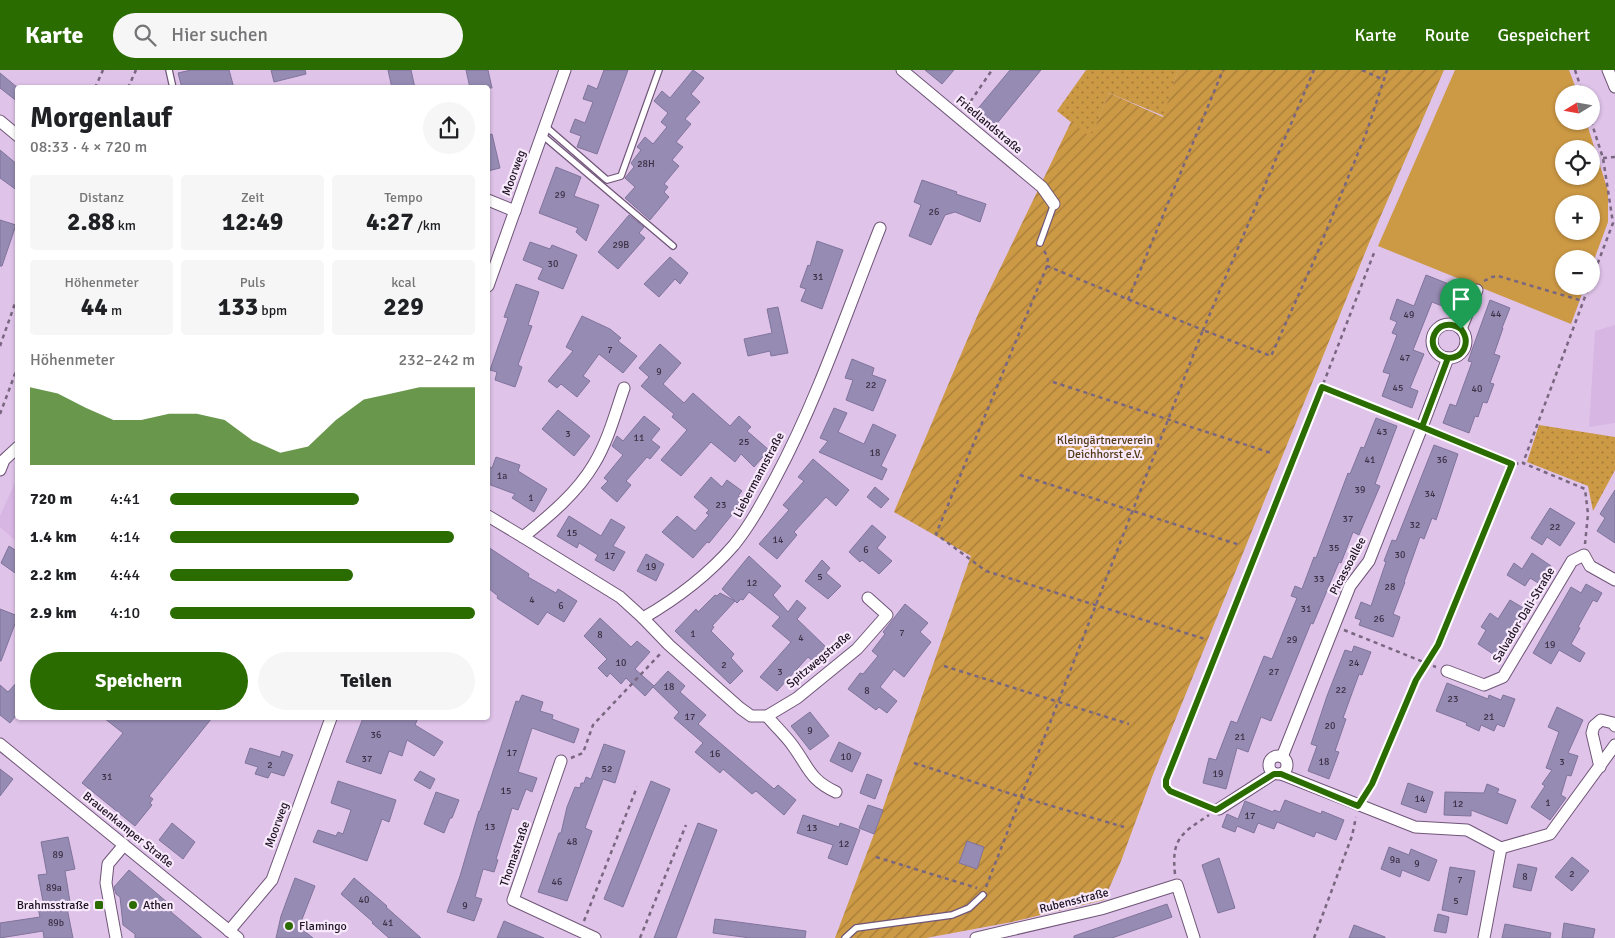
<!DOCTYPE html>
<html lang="de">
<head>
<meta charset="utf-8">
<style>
	:root { --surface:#fff; --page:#f6f6f6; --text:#202124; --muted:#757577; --accent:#2b6c00 }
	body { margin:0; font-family:Signika,sans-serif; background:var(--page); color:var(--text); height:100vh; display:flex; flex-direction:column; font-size:19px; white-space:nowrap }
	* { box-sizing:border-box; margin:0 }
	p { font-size:16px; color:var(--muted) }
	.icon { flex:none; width:28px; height:28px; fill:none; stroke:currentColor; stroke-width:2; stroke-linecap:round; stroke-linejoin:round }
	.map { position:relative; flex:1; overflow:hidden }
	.sheet { position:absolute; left:15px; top:15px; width:475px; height:635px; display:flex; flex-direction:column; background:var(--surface); border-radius:5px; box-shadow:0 1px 4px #0004 }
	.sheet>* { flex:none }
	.needle { width:32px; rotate:259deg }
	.buttons { position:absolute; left:1555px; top:15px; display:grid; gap:10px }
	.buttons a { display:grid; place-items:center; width:45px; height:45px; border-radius:50%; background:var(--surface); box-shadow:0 1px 4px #0004; font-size:25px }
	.pin { position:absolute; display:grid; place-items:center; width:42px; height:42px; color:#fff; margin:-51px -21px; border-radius:50% 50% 50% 0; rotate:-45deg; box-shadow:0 0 5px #0007 }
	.pin .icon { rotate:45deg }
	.round { display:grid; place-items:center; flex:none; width:52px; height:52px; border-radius:26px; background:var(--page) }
	.overview { display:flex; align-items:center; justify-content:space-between; height:85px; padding:0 15px }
	h1 { font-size:28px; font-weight:700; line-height:38px }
	.stats { display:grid; grid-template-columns:repeat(3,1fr); gap:8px; height:85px; padding:5px 15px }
	.stats div { display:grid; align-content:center; border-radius:5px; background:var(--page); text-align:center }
	.stats b { font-size:25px; font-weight:700 }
	.stats small { font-size:14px; font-weight:400 }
	.stats p { font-size:14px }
	.chart { height:140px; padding:10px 15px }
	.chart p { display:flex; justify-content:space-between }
	.chart svg { width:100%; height:90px; margin-top:5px; fill:var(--accent); opacity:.7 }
	.action { display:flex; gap:10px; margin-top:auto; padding:10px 15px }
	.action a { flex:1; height:58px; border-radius:30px; background:var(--accent); color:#fff; font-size:20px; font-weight:700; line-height:58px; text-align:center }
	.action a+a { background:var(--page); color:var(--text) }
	ul { padding:0 15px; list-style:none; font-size:16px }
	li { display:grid; grid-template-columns:80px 60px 1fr; align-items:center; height:38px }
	li i { height:12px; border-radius:6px; background:var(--accent) }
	header { display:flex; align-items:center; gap:30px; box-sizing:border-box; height:70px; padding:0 25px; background:var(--accent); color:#fff }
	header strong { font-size:24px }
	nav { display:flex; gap:28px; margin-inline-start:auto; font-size:18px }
	.search { width:350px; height:45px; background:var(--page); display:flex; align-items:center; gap:12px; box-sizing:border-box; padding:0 18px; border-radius:28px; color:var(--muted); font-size:19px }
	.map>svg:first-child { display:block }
</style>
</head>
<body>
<header>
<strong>Karte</strong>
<div class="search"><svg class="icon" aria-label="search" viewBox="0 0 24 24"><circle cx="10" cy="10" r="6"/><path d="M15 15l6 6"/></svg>Hier suchen</div>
<nav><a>Karte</a><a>Route</a><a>Gespeichert</a></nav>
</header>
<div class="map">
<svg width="1615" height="868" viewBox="0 0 1615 868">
	<defs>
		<pattern id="park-dots" width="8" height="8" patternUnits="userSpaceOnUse" patternTransform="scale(1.25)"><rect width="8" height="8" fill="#cc9945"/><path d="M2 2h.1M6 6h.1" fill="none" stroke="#a57c39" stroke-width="1.8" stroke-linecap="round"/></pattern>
		<pattern id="garden-furrows" width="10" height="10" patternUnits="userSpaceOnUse" patternTransform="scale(1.25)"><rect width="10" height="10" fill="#cc9945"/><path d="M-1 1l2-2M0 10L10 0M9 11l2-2" fill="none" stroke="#a57c39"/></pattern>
	</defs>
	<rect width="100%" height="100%" fill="#dfc3e9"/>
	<!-- built -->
	<g fill="#d8b6e3">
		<path d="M1615,255V353L1589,357L1595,261Z"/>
		<path d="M17,408V472L0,457V446Z"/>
	</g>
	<!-- grass -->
	<path fill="#cc9945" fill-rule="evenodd" d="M1455,0H1569L1578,24H1564V51H1586L1608,121V152L1591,198V189H1564V216H1585L1571,254L1378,176ZM1564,79H1591V106H1564ZM1564,134H1591V161H1564Z"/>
	<!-- park -->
	<g fill="url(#park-dots)">
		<path d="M1086,0H1178L1164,46L1109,23L1091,68L1057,41Z"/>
		<path d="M1539,355L1615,367V400L1593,441L1588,416L1527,392Z"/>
	</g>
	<!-- garden -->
	<path fill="url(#garden-furrows)" d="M1178,0H1444L1369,173L1152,707L1121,791L1104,830L1012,852L926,868H835L874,764L971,486L894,442L979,242L1071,52L1091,67L1109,23L1163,47Z"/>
	<!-- building -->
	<g fill="#968bb3" stroke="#80749c">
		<path d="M191,0H229L234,18H182L178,3Z"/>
		<path d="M271,0H305L306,4L274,12Z"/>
		<path d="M388,0H411L415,18H392Z"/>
		<path d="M466,0H488L492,18H470Z"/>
		<path d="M604,0H628L597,84L577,77L581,66L570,62L575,49L585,53L593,32L583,29L588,15L597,19Z"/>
		<path d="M693,0L704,8L691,24L700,32L685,49L691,54L676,72L683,77L672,90L679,96L664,114L668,117L664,122L669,127L650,150L625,128L635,117L625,108L634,97L631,93L641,80L637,77L645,67L653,74L667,57L661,52L668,43L654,31L662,21L670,28Z"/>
		<path d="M925,0H954L942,14Z"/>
		<path d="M1010,0H1041L994,57L975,42Z"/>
		<path d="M0,3L18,18V32L0,18Z"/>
		<path d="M492,64L500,98L488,101V65Z"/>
		<path d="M0,80L18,95V121L0,108Z"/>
		<path d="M556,97L581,107L574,126L599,135L586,171L576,162L578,158L539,143Z"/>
		<path d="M922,110L957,122L956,124L986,134L980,152L955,142L945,145L931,175L909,166L921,135L914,132Z"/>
		<path d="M629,145L644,157L639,163L645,168L618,199L598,182Z"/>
		<path d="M0,150L16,155L2,196H0Z"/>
		<path d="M817,171L843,180L822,239L801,231L806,219L800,217L808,195L810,196Z"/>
		<path d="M530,172L550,179L552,175L577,185L563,219L538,209L543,198L523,190Z"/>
		<path d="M670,187L688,203L680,214L675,209L659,227L644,214Z"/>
		<path d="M1426,205L1464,220L1455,241L1432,232L1413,280L1424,284L1410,318L1418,321L1412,338L1382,326L1390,304L1383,302L1397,265L1392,263L1397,252L1390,249L1397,229L1414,236Z"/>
		<path d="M516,214L539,222L528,255L532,256L518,295L522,297L515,317L495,310L497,302L490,300L508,248L504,247Z"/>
		<path d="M1490,230L1510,238L1502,258H1503L1494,284L1500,286L1490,313L1494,314L1487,333L1483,332L1478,347L1475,346L1469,363L1443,353L1450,334L1456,336L1472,292L1468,291Z"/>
		<path d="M778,237L788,283L771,286L770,281L748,286L744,269L772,263L767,239Z"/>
		<path d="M582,246L610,259L621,268L618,271L637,286L623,303L599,284L583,306L590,311L577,327L561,314L557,318L548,311L573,281L566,277Z"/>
		<path d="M660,274L681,293L663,314L684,333L693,323L730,356L739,346L751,357L747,361L769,380L754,397L741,384L735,392L711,372L681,406L661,390L687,360L672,347L674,344L641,316L649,307L639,298Z"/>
		<path d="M852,289L874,298L872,305L886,310L873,341L846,330L853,310L845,308Z"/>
		<path d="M834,338L847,343L838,362L864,374L873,354L896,365L881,396L887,399L882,410L819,382L828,371L820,368Z"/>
		<path d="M558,340L590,366L574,386L542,359Z"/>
		<path d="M644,346L660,359L651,370L660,377L650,389L647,387L626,411L631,415L617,432L601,418L608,411L604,408L623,385L612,376L617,366L623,371Z"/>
		<path d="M1376,348L1397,356L1375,414L1380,416L1359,465L1353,462L1341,493L1339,492L1313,554L1311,553L1271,651L1261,647L1248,682L1237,678L1226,719L1203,713L1209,688L1216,690L1231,651L1237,653L1264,586L1272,589L1297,528L1291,526L1295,516L1302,519L1314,487L1316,488L1348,403L1350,404L1361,377L1364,378Z"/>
		<path d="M1434,375L1458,384L1436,450L1432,448L1424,469L1420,467L1404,512H1405L1393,544L1400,547L1393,567L1359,555L1361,550L1355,548L1361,532L1371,536L1386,492L1384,491L1392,470L1396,471Z"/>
		<path d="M496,387L520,395L518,401L547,419L534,442L512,428L515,424L488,414V396L492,398Z"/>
		<path d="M813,389L849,420L836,436L826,427L794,462L797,465L777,489L759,474L789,440L783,435L804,411L798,407Z"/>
		<path d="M711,407L722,417L727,410L742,421L738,426L744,430L709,473L707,472L693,488L662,462L677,446L695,461L709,445L706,443L709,440L694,427Z"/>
		<path d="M875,417L889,429L881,438L867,427Z"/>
		<path d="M1615,420V473L1597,461L1605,448L1600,444Z"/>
		<path d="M1550,438L1575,453L1560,476L1547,467L1542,475L1531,468Z"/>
		<path d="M569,446L601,466L611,449L625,457L613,476L625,482L614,501L595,490L598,485L579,473L577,478L557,466Z"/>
		<path d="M872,455L886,467L877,478L892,491L879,504L862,490L860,492L849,482Z"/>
		<path d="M9,476L18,482V505L1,493Z"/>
		<path d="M488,477L529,504L528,507L556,523L558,519L577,531L564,552L547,542L538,555L497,528L498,526L488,518Z"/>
		<path d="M1532,483L1551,496L1540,514L1530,508L1525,516L1507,505L1514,493L1522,499Z"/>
		<path d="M646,484L664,494L656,511L637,501Z"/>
		<path d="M749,486L781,516L773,525L788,542L797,530L806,538L797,549L829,580L816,594L808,587L777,621L760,607L791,572L772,556L780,547L749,522L743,530L741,529L737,533L735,531L712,556L714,557L711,561L734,584L731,588L743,601L730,614L675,561L696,539L698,542L715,525L717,526L720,523L735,531L722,519Z"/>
		<path d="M822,490L830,498L826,503L841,516L828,529L805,511Z"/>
		<path d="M1586,514L1602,523L1597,532L1593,530L1578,557L1580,558L1571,574L1585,583L1580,592L1559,580L1551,594L1533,583L1571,517L1581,523Z"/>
		<path d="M1510,530L1525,539L1505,570L1509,572L1499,588L1478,574L1486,560L1481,557L1490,543L1498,549Z"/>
		<path d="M905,534L928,553L920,562L931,572L904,607L894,599L880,617L897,631L887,643L879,637L876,640L848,619L860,603L863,604L878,586L872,581L885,564L883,562Z"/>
		<path d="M0,539L18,546L1,591H0Z"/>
		<path d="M600,548L631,577L637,571L650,582L635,599L654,616L668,601L685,616L680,622L706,645L698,654L774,719L778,715L796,730L784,745L756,721L752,724L723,699L720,703L695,682L703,673L674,648L679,642L653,617L645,626L626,608L621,614L610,603L607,607L598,598L607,589L584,566Z"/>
		<path d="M1354,576L1371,582L1362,605L1359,604L1343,648L1346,649L1335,681L1339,682L1329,709L1308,701L1317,676L1311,674L1327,626L1345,580L1352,582Z"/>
		<path d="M18,611V643L10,653L0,645V615L8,622Z"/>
		<path d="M1447,613L1488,629L1489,625L1501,630L1503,625L1515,629L1504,657L1497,654L1494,661L1481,655L1479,661L1466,655L1467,653L1436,641Z"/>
		<path d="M522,625L543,632L540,641L553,645L552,649L579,659L574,673L532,658L518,702L537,708L532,722L526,719L518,740L512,738L496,789L498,790L494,802L483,799L475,827L482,829L474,851L447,842L460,806L479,741H480L516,631L519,632Z"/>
		<path d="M1557,637L1583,650L1568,683L1578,686L1571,706L1567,705L1561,725L1566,728L1550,750L1531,737L1545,716L1542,714L1552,700L1546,698L1559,662L1548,657Z"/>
		<path d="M810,642L829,666L810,680L791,656Z"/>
		<path d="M104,648H212L149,726L153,729L150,733L152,735L135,756L82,713L123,663Z"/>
		<path d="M363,648H418L415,655L443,672L434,686L407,670L402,686L389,681L381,704L346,692Z"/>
		<path d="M839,672L861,683L852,702L830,691Z"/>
		<path d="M604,674L625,681L615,713L603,709L585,758L592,761L567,831L538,822L559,763H561L567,737L575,717L580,718L581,713H584L586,707L591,709Z"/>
		<path d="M250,678L280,687L282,681L293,685L284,706L271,702L268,708L255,704L258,697L245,693Z"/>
		<path d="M0,699L13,709L0,726Z"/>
		<path d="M420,701L435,709L430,719L414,710Z"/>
		<path d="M867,704L882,710L875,729L860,723Z"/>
		<path d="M338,711L396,730L389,752L382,749L367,791L313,772L318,760L336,766L338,762L343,764L351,740L331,733Z"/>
		<path d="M651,711L670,719L623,837L604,829Z"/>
		<path d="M1408,713L1433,722L1426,743L1401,734Z"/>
		<path d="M1487,714L1499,719L1497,723L1516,730L1507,754L1471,740V746L1444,745L1445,722L1484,723Z"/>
		<path d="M436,722L459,730L452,748H450L444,763L424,754Z"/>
		<path d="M1285,730L1321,744L1322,741L1344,750L1336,770L1316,762L1314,767L1277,752L1274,759L1258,753L1254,763L1237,756L1235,762L1222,757L1227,744L1238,749L1245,731L1273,742L1274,740L1280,742Z"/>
		<path d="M868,735L883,740L874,764L859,758Z"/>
		<path d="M803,745L839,757L840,753L860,760L847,795L828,788L833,775L797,763Z"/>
		<path d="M172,753L195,772L183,789L159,770Z"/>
		<path d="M698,753L717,760L676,868H654Z"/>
		<path d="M68,767L75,799L65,801L70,832L66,833L73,868H44L43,861L0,868V853L40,847L38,838L44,837L38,805L47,804L41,772Z"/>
		<path d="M967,771L984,777L977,799L959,793Z"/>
		<path d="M1389,777L1409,785L1411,779L1437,790L1429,811L1402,800L1400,807L1381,799Z"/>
		<path d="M1572,787L1589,801L1572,821L1555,807Z"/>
		<path d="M1219,788L1235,838L1218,843L1202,795Z"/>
		<path d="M1518,794L1537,798L1531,821L1513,817Z"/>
		<path d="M1450,797L1475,801L1467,845L1442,840Z"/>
		<path d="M129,800L174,838L171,842L202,868H135V864L123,855L120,827L116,824L114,817Z"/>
		<path d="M295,808L315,816L299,857L313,868H276L281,846Z"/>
		<path d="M354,808L387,836L386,837L421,868H389L372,853L373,852L341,824Z"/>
		<path d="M1167,834L1172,847L1112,868H1074V866Z"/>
		<path d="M1438,844L1449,847L1446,863L1434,861Z"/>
		<path d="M715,849L806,861L805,868H750L713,863Z"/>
		<path d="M504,851L544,868H497Z"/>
		<path d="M1564,853L1595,859L1593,868H1562Z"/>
		<path d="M1505,854L1551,863L1550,868H1502Z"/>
		<path d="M1354,855L1385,867V868H1349Z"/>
	</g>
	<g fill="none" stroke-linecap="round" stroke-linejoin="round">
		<!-- lane casing -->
		<g stroke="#705678" stroke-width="8">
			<g id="lane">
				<path d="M169,0L173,18"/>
				<path d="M545,56L607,110L621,106L659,0"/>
				<path d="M542,65L673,176"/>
				<path d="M1040,173L1054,134"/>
				<path d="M845,868L856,858L952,845L969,838L983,825"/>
			</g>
		</g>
		<!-- street casing -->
		<g stroke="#705678" stroke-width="13">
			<g id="street">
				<path d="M902,0L1042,117L1054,134"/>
				<path d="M1608,0L1615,17"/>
				<path d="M0,51L18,66"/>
				<path d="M488,130L515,141"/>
				<path d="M488,216L565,0"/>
				<circle cx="1449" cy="271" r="17"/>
				<path d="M1461,259L1477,220"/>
				<path d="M0,400L4,390L18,377"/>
				<path d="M488,446L523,467L620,527L643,548C678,528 707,506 734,475C751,454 763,431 776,407C818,328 847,241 880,158"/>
				<path d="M523,467C549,446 577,423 594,394C608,371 615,344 624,318"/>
				<path d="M643,548L669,575L740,638L751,646H767L797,628L857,579L887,545L868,528"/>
				<path d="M1447,601L1484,615L1503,607L1572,491L1584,485L1590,496L1615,510"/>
				<path d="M767,646C775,656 786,666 793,676C809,698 810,710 836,722"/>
				<path d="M0,674L238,868"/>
				<circle cx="1278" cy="695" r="9"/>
				<path d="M1282,687L1350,516L1369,491L1422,357L1448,288"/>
				<path d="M561,691L513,830L595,868"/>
				<path d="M1600,697L1592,663L1594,656L1601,650L1613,653L1615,656"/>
				<path d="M1281,704L1415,757L1467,760L1501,778L1484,868"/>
				<path d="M1219,739L1273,704"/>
				<path d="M1501,778L1550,764L1615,675"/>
				<path d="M229,861L272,810L331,648"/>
				<path d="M116,868L106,813L108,794L124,775"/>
				<path d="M976,868L1101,839L1177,815L1194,868"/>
			</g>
		</g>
		<!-- path -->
		<g stroke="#796680" stroke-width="2.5" stroke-dasharray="4 4" stroke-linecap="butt">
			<path d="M1362,0L1384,10"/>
			<path d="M1575,0L1583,24"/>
			<path d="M95,18L103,0"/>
			<path d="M128,18L136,0"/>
			<path d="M966,38L992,0"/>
			<path d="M1591,51L1603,88L1613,153L1591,211"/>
			<path d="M1603,88L1615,87"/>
			<path d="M1044,181L1048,187L1047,196L1203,260L1314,0"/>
			<path d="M1047,196L936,464L986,501L1205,569"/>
			<path d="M1484,211L1492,207L1498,206L1583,231"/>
			<path d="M1128,230L1223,0"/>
			<path d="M0,276L18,225"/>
			<path d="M1053,312L1271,383"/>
			<path d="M1322,317L1412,353"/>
			<path d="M0,344L18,296"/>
			<path d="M1433,361L1512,394L1523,393"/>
			<path d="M1020,405L1240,475"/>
			<path d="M1585,474L1588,444L1585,419L1523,393L1589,216"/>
			<path d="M1344,560L1436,597"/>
			<path d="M944,596L1129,654"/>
			<path d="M571,688L583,683L593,655L661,583"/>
			<path d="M914,693L1021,727L1124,757"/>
			<path d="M1366,724L1372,714L1416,610L1438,575L1512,394"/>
			<path d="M1208,737L1170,721L1166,716V710L1322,317L1374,183"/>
			<path d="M876,787L977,818"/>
			<path d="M1175,804C1171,768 1182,763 1209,745"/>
			<path d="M986,817L1203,260L1271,286L1316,186L1367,61L1387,0"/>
			<path d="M584,851L637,717"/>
			<path d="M640,868L686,755"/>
			<path d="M1314,868L1352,766L1356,747"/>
		</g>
		<!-- lane -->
		<use href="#lane" stroke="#fff" stroke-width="5.5"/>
		<!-- street -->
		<use href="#street" stroke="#fff" stroke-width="11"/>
	</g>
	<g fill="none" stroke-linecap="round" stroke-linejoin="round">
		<!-- route casing -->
		<g stroke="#fff" stroke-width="10">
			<path id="route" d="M1461,259C1471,272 1464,288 1448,288L1422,357L1322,317L1166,710V716L1170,721L1216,740L1274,704H1281L1358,736L1372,714L1416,610L1438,575L1512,394L1422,357L1448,288C1419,281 1436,242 1461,259"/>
		</g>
		<!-- route -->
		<use href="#route" stroke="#2b6c00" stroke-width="6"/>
	</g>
	<!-- markers -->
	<g fill="#2b6c00" stroke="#f8e9fd" stroke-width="2">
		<rect x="94" y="830" width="10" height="10" rx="2.5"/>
		<circle cx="133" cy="835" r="5"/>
		<circle cx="289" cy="856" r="5"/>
	</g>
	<g text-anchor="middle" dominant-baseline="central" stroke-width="4.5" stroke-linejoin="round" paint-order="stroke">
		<!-- number labels -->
		<g font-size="10" fill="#3c3146">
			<text x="646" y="94">28H</text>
			<text x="560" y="125">29</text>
			<text x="934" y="142">26</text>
			<text x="621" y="175">29B</text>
			<text x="553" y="194">30</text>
			<text x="818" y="207">31</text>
			<text x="1496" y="244">44</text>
			<text x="1409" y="245">49</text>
			<text x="610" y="280">7</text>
			<text x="1405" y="288">47</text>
			<text x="659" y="302">9</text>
			<text x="871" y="315">22</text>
			<text x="1398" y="318">45</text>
			<text x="1477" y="319">40</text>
			<text x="1382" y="362">43</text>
			<text x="568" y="364">3</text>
			<text x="639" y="368">11</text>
			<text x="744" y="372">25</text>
			<text x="875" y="383">18</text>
			<text x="1370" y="390">41</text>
			<text x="1442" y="390">36</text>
			<text x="502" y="406">1a</text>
			<text x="1360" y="420">39</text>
			<text x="1430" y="424">34</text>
			<text x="531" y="428">1</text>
			<text x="721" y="435">23</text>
			<text x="1348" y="449">37</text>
			<text x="1415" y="455">32</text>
			<text x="1555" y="457">22</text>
			<text x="572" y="463">15</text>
			<text x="778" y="470">14</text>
			<text x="1334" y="478">35</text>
			<text x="866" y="480">6</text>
			<text x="1400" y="485">30</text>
			<text x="610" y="486">17</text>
			<text x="651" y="497">19</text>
			<text x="820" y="507">5</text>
			<text x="1319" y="509">33</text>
			<text x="752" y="513">12</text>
			<text x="1390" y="517">28</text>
			<text x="532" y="530">4</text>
			<text x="561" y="536">6</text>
			<text x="1306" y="539">31</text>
			<text x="1379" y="549">26</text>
			<text x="902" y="563">7</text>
			<text x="693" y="564">1</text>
			<text x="600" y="565">8</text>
			<text x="801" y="568">4</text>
			<text x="1292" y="570">29</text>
			<text x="1550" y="575">19</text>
			<text x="621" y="593">10</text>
			<text x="1354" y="593">24</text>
			<text x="724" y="595">2</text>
			<text x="780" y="602">3</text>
			<text x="1274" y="602">27</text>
			<text x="669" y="617">18</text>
			<text x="1341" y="620">22</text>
			<text x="867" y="621">8</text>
			<text x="1453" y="629">23</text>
			<text x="690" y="647">17</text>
			<text x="1489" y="647">21</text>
			<text x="1330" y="656">20</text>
			<text x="810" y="661">9</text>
			<text x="376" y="665">36</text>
			<text x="1240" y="667">21</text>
			<text x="512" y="683">17</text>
			<text x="715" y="684">16</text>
			<text x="846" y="687">10</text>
			<text x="367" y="689">37</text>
			<text x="1324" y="692">18</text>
			<text x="1562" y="692">3</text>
			<text x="270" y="695">2</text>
			<text x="607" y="699">52</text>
			<text x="1218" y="704">19</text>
			<text x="107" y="707">31</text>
			<text x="506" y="721">15</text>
			<text x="1420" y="729">14</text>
			<text x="1548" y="733">1</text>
			<text x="1458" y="734">12</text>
			<text x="1250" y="746">17</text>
			<text x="490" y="757">13</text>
			<text x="812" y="758">13</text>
			<text x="572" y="772">48</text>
			<text x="844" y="774">12</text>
			<text x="58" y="785">89</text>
			<text x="1395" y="790">9a</text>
			<text x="1417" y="794">9</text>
			<text x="1572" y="804">2</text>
			<text x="1525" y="807">8</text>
			<text x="1460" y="810">7</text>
			<text x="557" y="812">46</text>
			<text x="54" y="818">89a</text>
			<text x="364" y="830">40</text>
			<text x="1456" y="831">5</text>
			<text x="465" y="836">9</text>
			<text x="56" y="853">89b</text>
			<text x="388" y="853">41</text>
		</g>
		<!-- street labels -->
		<g font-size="12" fill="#1e1321" stroke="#f8e9fd">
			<text transform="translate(989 55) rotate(40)">Friedlandstraße</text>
			<text transform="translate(514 103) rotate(-70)">Moorweg</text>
			<text transform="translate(759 405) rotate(-62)">Liebermannstraße</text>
			<text transform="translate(1348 496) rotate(-62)">Picassoallee</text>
			<text transform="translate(1524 545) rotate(-59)">Salvador-Dali-Straße</text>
			<text transform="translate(819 590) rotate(-40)">Spitzwegstraße</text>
			<text transform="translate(277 755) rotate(-70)">Moorweg</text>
			<text transform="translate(128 760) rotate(39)">Brauenkamper Straße</text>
			<text transform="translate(515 784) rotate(-71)">Thomastraße</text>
			<text transform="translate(1074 831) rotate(-14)">Rubensstraße</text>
		</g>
		<!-- park labels -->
		<g font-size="12" fill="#523b14" stroke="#f8e9fd">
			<text x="1105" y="370">Kleingärtnerverein<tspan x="1105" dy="14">Deichhorst e.V.</tspan></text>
		</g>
		<!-- poi labels -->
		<g font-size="12" fill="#1e1321" stroke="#f8e9fd" text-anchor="start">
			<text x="89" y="835" text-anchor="end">Brahmsstraße</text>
			<text x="143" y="835">Athen</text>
			<text x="299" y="856">Flamingo</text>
		</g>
	</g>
</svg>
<div class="buttons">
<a><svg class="needle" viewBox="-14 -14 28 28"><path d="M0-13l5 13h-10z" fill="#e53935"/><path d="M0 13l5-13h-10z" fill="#757577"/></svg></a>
<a><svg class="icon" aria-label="locate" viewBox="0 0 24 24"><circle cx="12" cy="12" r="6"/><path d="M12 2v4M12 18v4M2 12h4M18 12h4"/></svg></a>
<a>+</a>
<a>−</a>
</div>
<div class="pin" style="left:1461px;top:259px;background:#1e9e55"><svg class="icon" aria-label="arrive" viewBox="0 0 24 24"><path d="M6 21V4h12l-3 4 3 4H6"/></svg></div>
<section class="sheet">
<div class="overview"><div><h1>Morgenlauf</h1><p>08:33 · 4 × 720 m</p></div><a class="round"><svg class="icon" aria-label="share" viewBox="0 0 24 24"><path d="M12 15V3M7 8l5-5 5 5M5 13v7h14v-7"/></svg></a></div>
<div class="stats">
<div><p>Distanz</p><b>2.88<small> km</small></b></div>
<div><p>Zeit</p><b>12:49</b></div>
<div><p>Tempo</p><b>4:27<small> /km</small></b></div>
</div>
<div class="stats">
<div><p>Höhenmeter</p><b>44<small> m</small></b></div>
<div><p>Puls</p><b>133<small> bpm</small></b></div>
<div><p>kcal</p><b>229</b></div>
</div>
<div class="chart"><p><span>Höhenmeter</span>232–242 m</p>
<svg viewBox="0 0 160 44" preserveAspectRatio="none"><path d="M0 44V6L10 9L20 16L30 22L40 22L50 19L60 19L70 22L80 32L90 38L100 35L110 22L120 12L130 9L140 6L150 6L160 6V44z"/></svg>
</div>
<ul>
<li><b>720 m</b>4:41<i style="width:62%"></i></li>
<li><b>1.4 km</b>4:14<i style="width:93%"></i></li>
<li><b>2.2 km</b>4:44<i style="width:60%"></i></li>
<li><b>2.9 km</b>4:10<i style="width:100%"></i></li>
</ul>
<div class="action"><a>Speichern</a><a>Teilen</a></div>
</section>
</div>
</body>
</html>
